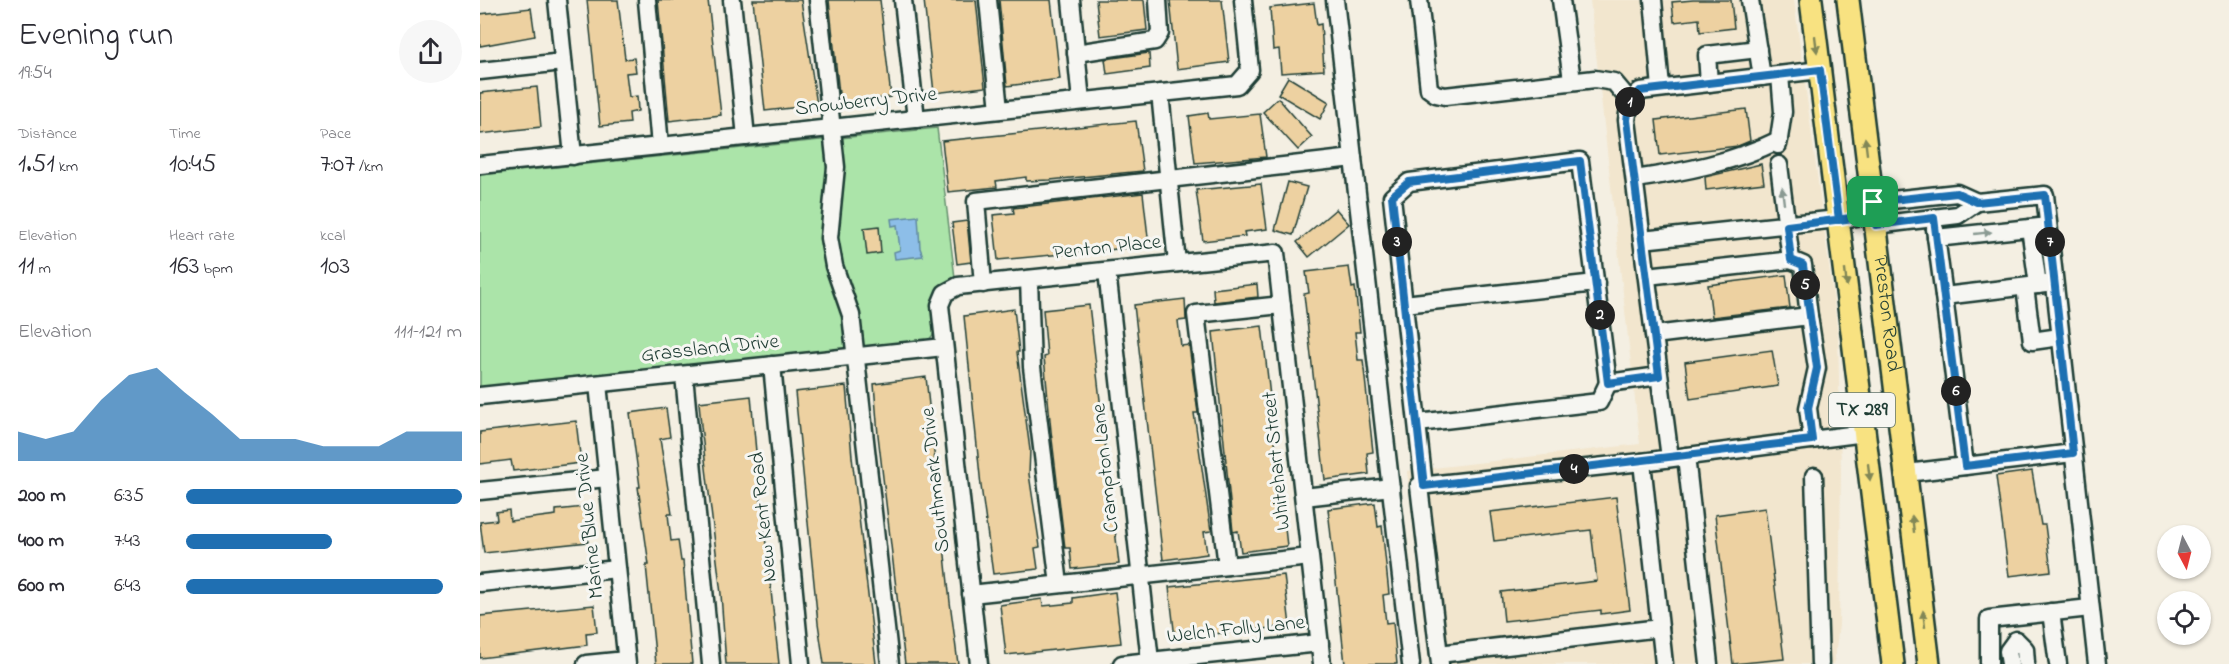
<!DOCTYPE html>
<html lang="en">
<head>
<meta charset="utf-8">
<style>
	:root { --surface:#fff; --page:#f7f7f7; --text:#2b2b33; --muted:#7c7c81; --accent:#1f6fb2 }
	body { margin:0; font-family:"Indie Flower",sans-serif; background:var(--page); color:var(--text); height:100vh; display:flex; flex-direction:column; font-size:22px; white-space:nowrap }
	* { box-sizing:border-box; margin:0 }
	p { font-size:20px; color:var(--muted) }
	.icon { flex:none; width:33px; height:33px; fill:none; stroke:currentColor; stroke-width:2; stroke-linecap:round; stroke-linejoin:round }
	.map { position:relative; flex:1; overflow:hidden }
	.panel { display:flex; flex-direction:column; background:var(--surface); width:480px }
	.panel>* { flex:none }
	.needle { width:39px; rotate:173deg }
	.buttons { position:absolute; left:1677px; top:525px; display:grid; gap:12px }
	.buttons a { display:grid; place-items:center; width:54px; height:54px; border-radius:50%; background:var(--surface); box-shadow:0 2px 4px #0004; font-size:30px }
	.pin { position:absolute; display:grid; place-items:center; width:51px; height:51px; color:#fff; margin:-26px; border-radius:12px; box-shadow:0 3px 9px #0006 }
	.km { position:absolute; width:30px; height:30px; margin:-15px; border-radius:50%; background:#222; color:#fff; font-size:16px; line-height:30px; text-align:center }
	.round { display:grid; place-items:center; flex:none; width:63px; height:63px; border-radius:32px; background:var(--page) }
	.headline { display:flex; align-items:center; justify-content:space-between; height:102px; padding:0 18px }
	h1 { font-size:33px; font-weight:600; line-height:45px }
	.metrics { display:grid; grid-template-columns:repeat(3,1fr); gap:9px; height:102px; padding:6px 18px }
	.metrics div { display:grid; align-content:center }
	.metrics b { font-size:26px; font-weight:600 }
	.metrics small { font-size:16px; font-weight:400 }
	.metrics p { font-size:16px }
	.chart { height:168px; padding:12px 18px }
	.chart p { display:flex; justify-content:space-between }
	.chart svg { width:100%; height:108px; margin-top:6px; fill:var(--accent); opacity:.7 }
	ul { padding:0 18px; list-style:none; font-size:20px }
	li { display:grid; grid-template-columns:96px 72px 1fr; align-items:center; height:45px }
	li i { height:15px; border-radius:8px; background:var(--accent) }
	main { display:flex; flex:1; min-height:0 }
	.map>svg:first-child { display:block }
</style>
</head>
<body>
<main>
<section class="panel">
<div class="headline"><div><h1>Evening run</h1><p>19:54</p></div><a class="round"><svg class="icon" aria-label="share" viewBox="0 0 24 24"><path d="M12 15V3M7 8l5-5 5 5M5 13v7h14v-7"/></svg></a></div>
<div class="metrics">
<div><p>Distance</p><b>1.51<small> km</small></b></div>
<div><p>Time</p><b>10:45</b></div>
<div><p>Pace</p><b>7:07<small> /km</small></b></div>
</div>
<div class="metrics">
<div><p>Elevation</p><b>11<small> m</small></b></div>
<div><p>Heart rate</p><b>163<small> bpm</small></b></div>
<div><p>kcal</p><b>103</b></div>
</div>
<div class="chart"><p><span>Elevation</span>111–121 m</p>
<svg viewBox="0 0 160 44" preserveAspectRatio="none"><path d="M0 44V32L10 35L20 32L30 19L40 9L50 6L60 16L70 25L80 35L90 35L100 35L110 38L120 38L130 38L140 32L150 32L160 32V44z"/></svg>
</div>
<ul>
<li><b>200 m</b>6:35<i style="width:100%"></i></li>
<li><b>400 m</b>7:43<i style="width:53%"></i></li>
<li><b>600 m</b>6:43<i style="width:93%"></i></li>
</ul>
</section>
<div class="map">
<svg width="1749" height="664" viewBox="0 0 1749 664">
	<rect width="100%" height="100%" fill="#f4efe2"/>
	<filter id="ink" filterUnits="userSpaceOnUse"><feTurbulence type="fractalNoise" baseFrequency=".0167" numOctaves="2"/><feDisplacementMap in="SourceGraphic" scale="12" xChannelSelector="R" yChannelSelector="G"/><feConvolveMatrix kernelMatrix="1 2 1 2 8 2 1 2 1" color-interpolation-filters="sRGB"/></filter>
	<g filter="url(#ink)">
		<!-- built -->
		<path fill="#f2e6ce" d="M1110,0H1314L1358,334L1361,472L1359,625L1354,664H949L927,471L1160,444Z"/>
		<!-- green -->
		<path fill="#abe4a9" stroke="#65906e" stroke-width="1.5" d="M457,128L475,278L456,331L448,341L0,388V175Z"/>
		<!-- water -->
		<path fill="#8dbee8" stroke="#618aa0" stroke-width="1.5" d="M438,216L440,248L443,256L415,259L414,252L420,250L417,225L412,226L411,219Z"/>
		<!-- building -->
		<g fill="#edd1a1" stroke="#1f3d34" stroke-width="1.5">
			<path d="M107,0H138L145,59L154,58L156,72L146,73L149,97L157,96L158,111L149,113L150,123L120,126Z"/>
			<path d="M178,0H228L241,115L189,121Z"/>
			<path d="M273,0H321L337,105L285,111Z"/>
			<path d="M349,0H400L411,97L360,103Z"/>
			<path d="M444,0H496L505,87L454,93Z"/>
			<path d="M519,0H571L580,79L527,86Z"/>
			<path d="M616,0H664L667,30L620,36Z"/>
			<path d="M690,0H742L749,62L697,69Z"/>
			<path d="M1213,0H1251L1254,28L1220,32L1219,19L1194,22L1192,2Z"/>
			<path d="M834,3L837,25L841,24L844,70L801,73L799,49L793,50L790,8Z"/>
			<path d="M51,8L55,36L0,46V14Z"/>
			<path d="M669,53L670,68L627,74L625,59Z"/>
			<path d="M808,77L849,102L840,119L798,94Z"/>
			<path d="M57,87L61,127L0,134V93Z"/>
			<path d="M798,98L832,137L818,150L783,112Z"/>
			<path d="M1266,109L1270,141L1258,146L1180,155L1176,120Z"/>
			<path d="M728,113L729,119L780,114L786,157L715,163L709,116Z"/>
			<path d="M656,121L663,171L570,180L546,181V177L516,181L517,187L468,192L462,141Z"/>
			<path d="M1281,164L1284,183L1226,190L1225,177Z"/>
			<path d="M808,182L827,187L813,235L795,230Z"/>
			<path d="M781,184L787,229L764,232L765,236L723,241L716,190Z"/>
			<path d="M663,193L669,246L518,260L513,215L534,213L533,208Z"/>
			<path d="M856,209L869,224L829,257L817,242Z"/>
			<path d="M487,221L491,262L477,264L472,223Z"/>
			<path d="M399,226L401,253L387,255L384,228Z"/>
			<path d="M869,267L872,288L875,287L880,332H875L878,360H883L893,452L887,453L889,474L845,480L824,294L829,293L826,272Z"/>
			<path d="M1306,275L1310,308L1232,317L1228,285Z"/>
			<path d="M777,284L778,297L734,302L733,289Z"/>
			<path d="M705,299L706,320L698,321L701,346L709,345L718,413H714L731,531L724,532L727,554L683,560L654,305Z"/>
			<path d="M609,305L639,564L592,569L590,548H585L571,431L564,357L567,356L563,310Z"/>
			<path d="M534,309L539,352H537L550,450L549,474L560,547L555,548L558,569L513,574L501,486L484,316Z"/>
			<path d="M782,326L807,546L761,552L758,531L753,532L733,332Z"/>
			<path d="M1292,350L1298,386L1210,399L1205,362Z"/>
			<path d="M446,377L470,602L478,664H425L398,435L394,384Z"/>
			<path d="M366,386L372,457L396,664H344L338,623L315,392Z"/>
			<path d="M271,396L277,463L299,664H246L241,594L221,426L219,402Z"/>
			<path d="M186,408L190,437L180,439L192,514H188L191,541L198,540L201,561H203L212,664H176L166,565H169L158,487H160L150,413Z"/>
			<path d="M96,421L101,463L33,471L31,460L0,464V432Z"/>
			<path d="M1552,471L1561,525H1565L1571,571L1529,576L1516,476Z"/>
			<path d="M1136,497L1150,610L1121,614V610L1024,621L1021,592L1117,581L1111,530L1014,541L1010,512Z"/>
			<path d="M895,503L898,527L902,526L909,594L903,595L906,623L913,622L917,664H865L848,509Z"/>
			<path d="M104,507L108,542L4,553L0,522L17,520L16,512L29,510L30,521L76,515V510Z"/>
			<path d="M1285,508L1304,659L1253,664L1235,515Z"/>
			<path d="M804,575L810,626L695,638L689,587Z"/>
			<path d="M635,592L641,643L526,655L520,605L562,599L563,606L593,603V598Z"/>
			<path d="M114,605L117,632L106,633L107,645L0,658V616Z"/>
		</g>
		<g fill="none" stroke-linecap="round" stroke-linejoin="round">
			<!-- minor casing -->
			<g stroke="#1f3d34" stroke-width="21">
				<g id="minor">
					<path d="M77,0L93,156"/>
					<path d="M167,0L180,146"/>
					<path d="M252,0L266,137"/>
					<path d="M338,0L356,167L349,238L354,266L371,315L410,664"/>
					<path d="M423,0L436,119"/>
					<path d="M508,0L519,110"/>
					<path d="M591,0L601,101"/>
					<path d="M855,0L873,158"/>
					<path d="M939,0L949,89L956,94L965,96L1115,79L1134,82L1150,101"/>
					<path d="M1081,0L1092,80"/>
					<path d="M1173,0L1181,88"/>
					<path d="M1270,0L1282,77"/>
					<path d="M596,53L675,41L680,33L678,0"/>
					<path d="M1340,70L1160,91L1150,101L1147,120L1162,240L1395,215"/>
					<path d="M0,71L83,62"/>
					<path d="M1229,83L1227,55L1278,49"/>
					<path d="M680,93L697,263"/>
					<path d="M1298,145L1303,112L1300,75"/>
					<path d="M0,165L757,85L770,70L763,0"/>
					<path d="M1155,179C1203,172 1255,162 1299,140"/>
					<path d="M1393,202L1477,193L1497,202L1565,195L1617,664"/>
					<path d="M1396,225L1478,215L1497,202"/>
					<path d="M1550,228L1558,285"/>
					<path d="M1455,229L1464,296"/>
					<path d="M1456,238L1568,226"/>
					<path d="M1162,240L1174,335L1329,316L1323,265L1311,260L1299,165"/>
					<path d="M627,271L670,661"/>
					<path d="M1167,276L1311,260"/>
					<path d="M549,279L552,367L579,584"/>
					<path d="M503,284L496,201L873,158L931,664"/>
					<path d="M1545,287L1552,341L1580,337"/>
					<path d="M924,304L1116,283"/>
					<path d="M1329,316L1337,368L1328,408L1332,440"/>
					<path d="M1174,335L1190,458"/>
					<path d="M292,365L321,664"/>
					<path d="M204,375L231,664"/>
					<path d="M118,384L147,664"/>
					<path d="M0,396L464,347"/>
					<path d="M938,423L1119,402L1128,383"/>
					<path d="M1206,456L1229,664"/>
					<path d="M1485,466L1464,296L1574,283"/>
					<path d="M1427,473L1593,453"/>
					<path d="M1334,476L1340,664"/>
					<path d="M944,486L912,197L929,182L1100,161L1128,383L1179,376"/>
					<path d="M0,491L127,478"/>
					<path d="M824,497L911,487"/>
					<path d="M747,566L716,314L802,305"/>
					<path d="M0,583L137,569"/>
					<path d="M491,594L830,557"/>
					<path d="M1571,612L1578,664"/>
					<path d="M959,654L1180,628"/>
					<path d="M106,664L146,660"/>
					<path d="M499,664L460,305L465,293L478,286L796,253L842,664"/>
					<path d="M642,664L840,643"/>
					<path d="M960,664L939,486L1162,462"/>
					<path d="M1184,664L1162,462L1385,433"/>
					<path d="M1509,664V619L1610,608"/>
					<path d="M1530,664L1528,651L1536,640L1545,649L1546,663"/>
				</g>
			</g>
			<!-- major casing -->
			<g stroke="#1f3d34" stroke-width="26">
				<g id="major">
					<path d="M1331,0L1413,664"/>
					<path id="s1" d="M1368,0L1449,664"/>
				</g>
			</g>
			<!-- minor -->
			<use href="#minor" stroke="#f6f6f2" stroke-width="16"/>
			<!-- major -->
			<use href="#major" stroke="#f8e281" stroke-width="21"/>
		</g>
		<!-- one-way arrows -->
		<defs><path id="oneway-solid" d="M-6-.8H1V-3.2L6.5 0L1 3.2V.8H-6Z" transform="scale(1.5)"/></defs>
		<g fill="#818757">
			<use href="#oneway-solid" transform="translate(1336 44) rotate(83)"/>
			<use href="#oneway-solid" transform="translate(1386 146) rotate(-97)"/>
			<use href="#oneway-solid" transform="translate(1366 278) rotate(83)"/>
			<use href="#oneway-solid" transform="translate(1389 472) rotate(83)"/>
			<use href="#oneway-solid" transform="translate(1433 524) rotate(-97)"/>
			<use href="#oneway-solid" transform="translate(1444 619) rotate(-97)"/>
		</g>
		<g fill="#8a9a93">
			<use href="#oneway-solid" transform="translate(1303 196) rotate(-97)"/>
			<use href="#oneway-solid" transform="translate(1503 233) rotate(-6)"/>
		</g>
	</g>
	<g fill="none" stroke-linecap="round" stroke-linejoin="round" filter="url(#ink)">
		<!-- route casing -->
		<g stroke="#fff" stroke-width="12">
			<path id="route" d="M1393,202L1395,215L1359,220L1340,70L1160,91L1150,101L1147,120L1179,376L1128,383L1100,161L929,182L912,196L944,486L1332,440L1328,408L1337,368L1323,265L1311,260L1307,226L1395,215L1396,225L1454,218L1485,466L1593,453L1565,195L1497,202L1477,193L1393,202"/>
		</g>
		<!-- route -->
		<use href="#route" stroke="#1f6fb2" stroke-width="8"/>
	</g>
	<g text-anchor="middle" dominant-baseline="central" stroke-width="6" stroke-linejoin="round" paint-order="stroke">
		<!-- shield labels -->
		<rect fill="#f6f6f2" stroke="#60746d" stroke-width="1.5" x="1349" y="393" width="66" height="34" rx="4.5"/>
		<g font-size="20" font-weight="bold" fill="#1f3d34">
			<text x="1382" y="410">TX 289</text>
		</g>
		<!-- street labels -->
		<g font-size="21" fill="#1f3d34" stroke="#f6f6f2">
			<text transform="translate(386 102) rotate(-6)">Snowberry Drive</text>
			<text transform="translate(627 248) rotate(-6)">Penton Place</text>
			<text stroke="none"><textPath href="#s1" startOffset="316">Preston Road</textPath></text>
			<text transform="translate(230 349) rotate(-6)">Grassland Drive</text>
			<text transform="translate(797 461) rotate(-96)">Whitehart Street</text>
			<text transform="translate(626 468) rotate(-96)">Crampton Lane</text>
			<text transform="translate(456 480) rotate(-96)">Southmark Drive</text>
			<text transform="translate(284 517) rotate(-96)">New Kent Road</text>
			<text transform="translate(110 526) rotate(-96)">Marine Blue Drive</text>
			<text transform="translate(756 630) rotate(-6)">Welch Folly Lane</text>
		</g>
	</g>
</svg>
<div class="buttons">
<a><svg class="needle" viewBox="-14 -14 28 28"><path d="M0-13l5 13h-10z" fill="#e53935"/><path d="M0 13l5-13h-10z" fill="#7c7c81"/></svg></a>
<a><svg class="icon" aria-label="locate" viewBox="0 0 24 24"><circle cx="12" cy="12" r="6"/><path d="M12 2v4M12 18v4M2 12h4M18 12h4"/></svg></a>
</div>
<div class="pin" style="left:1393px;top:202px;background:#1e9e55"><svg class="icon" aria-label="arrive" viewBox="0 0 24 24"><path d="M6 21V4h12l-3 4 3 4H6"/></svg></div>
<b class="km" style="left:1150px;top:102px">1</b>
<b class="km" style="left:1120px;top:315px">2</b>
<b class="km" style="left:917px;top:242px">3</b>
<b class="km" style="left:1094px;top:469px">4</b>
<b class="km" style="left:1325px;top:285px">5</b>
<b class="km" style="left:1476px;top:391px">6</b>
<b class="km" style="left:1570px;top:242px">7</b>
</div>
</main>
</body>
</html>
